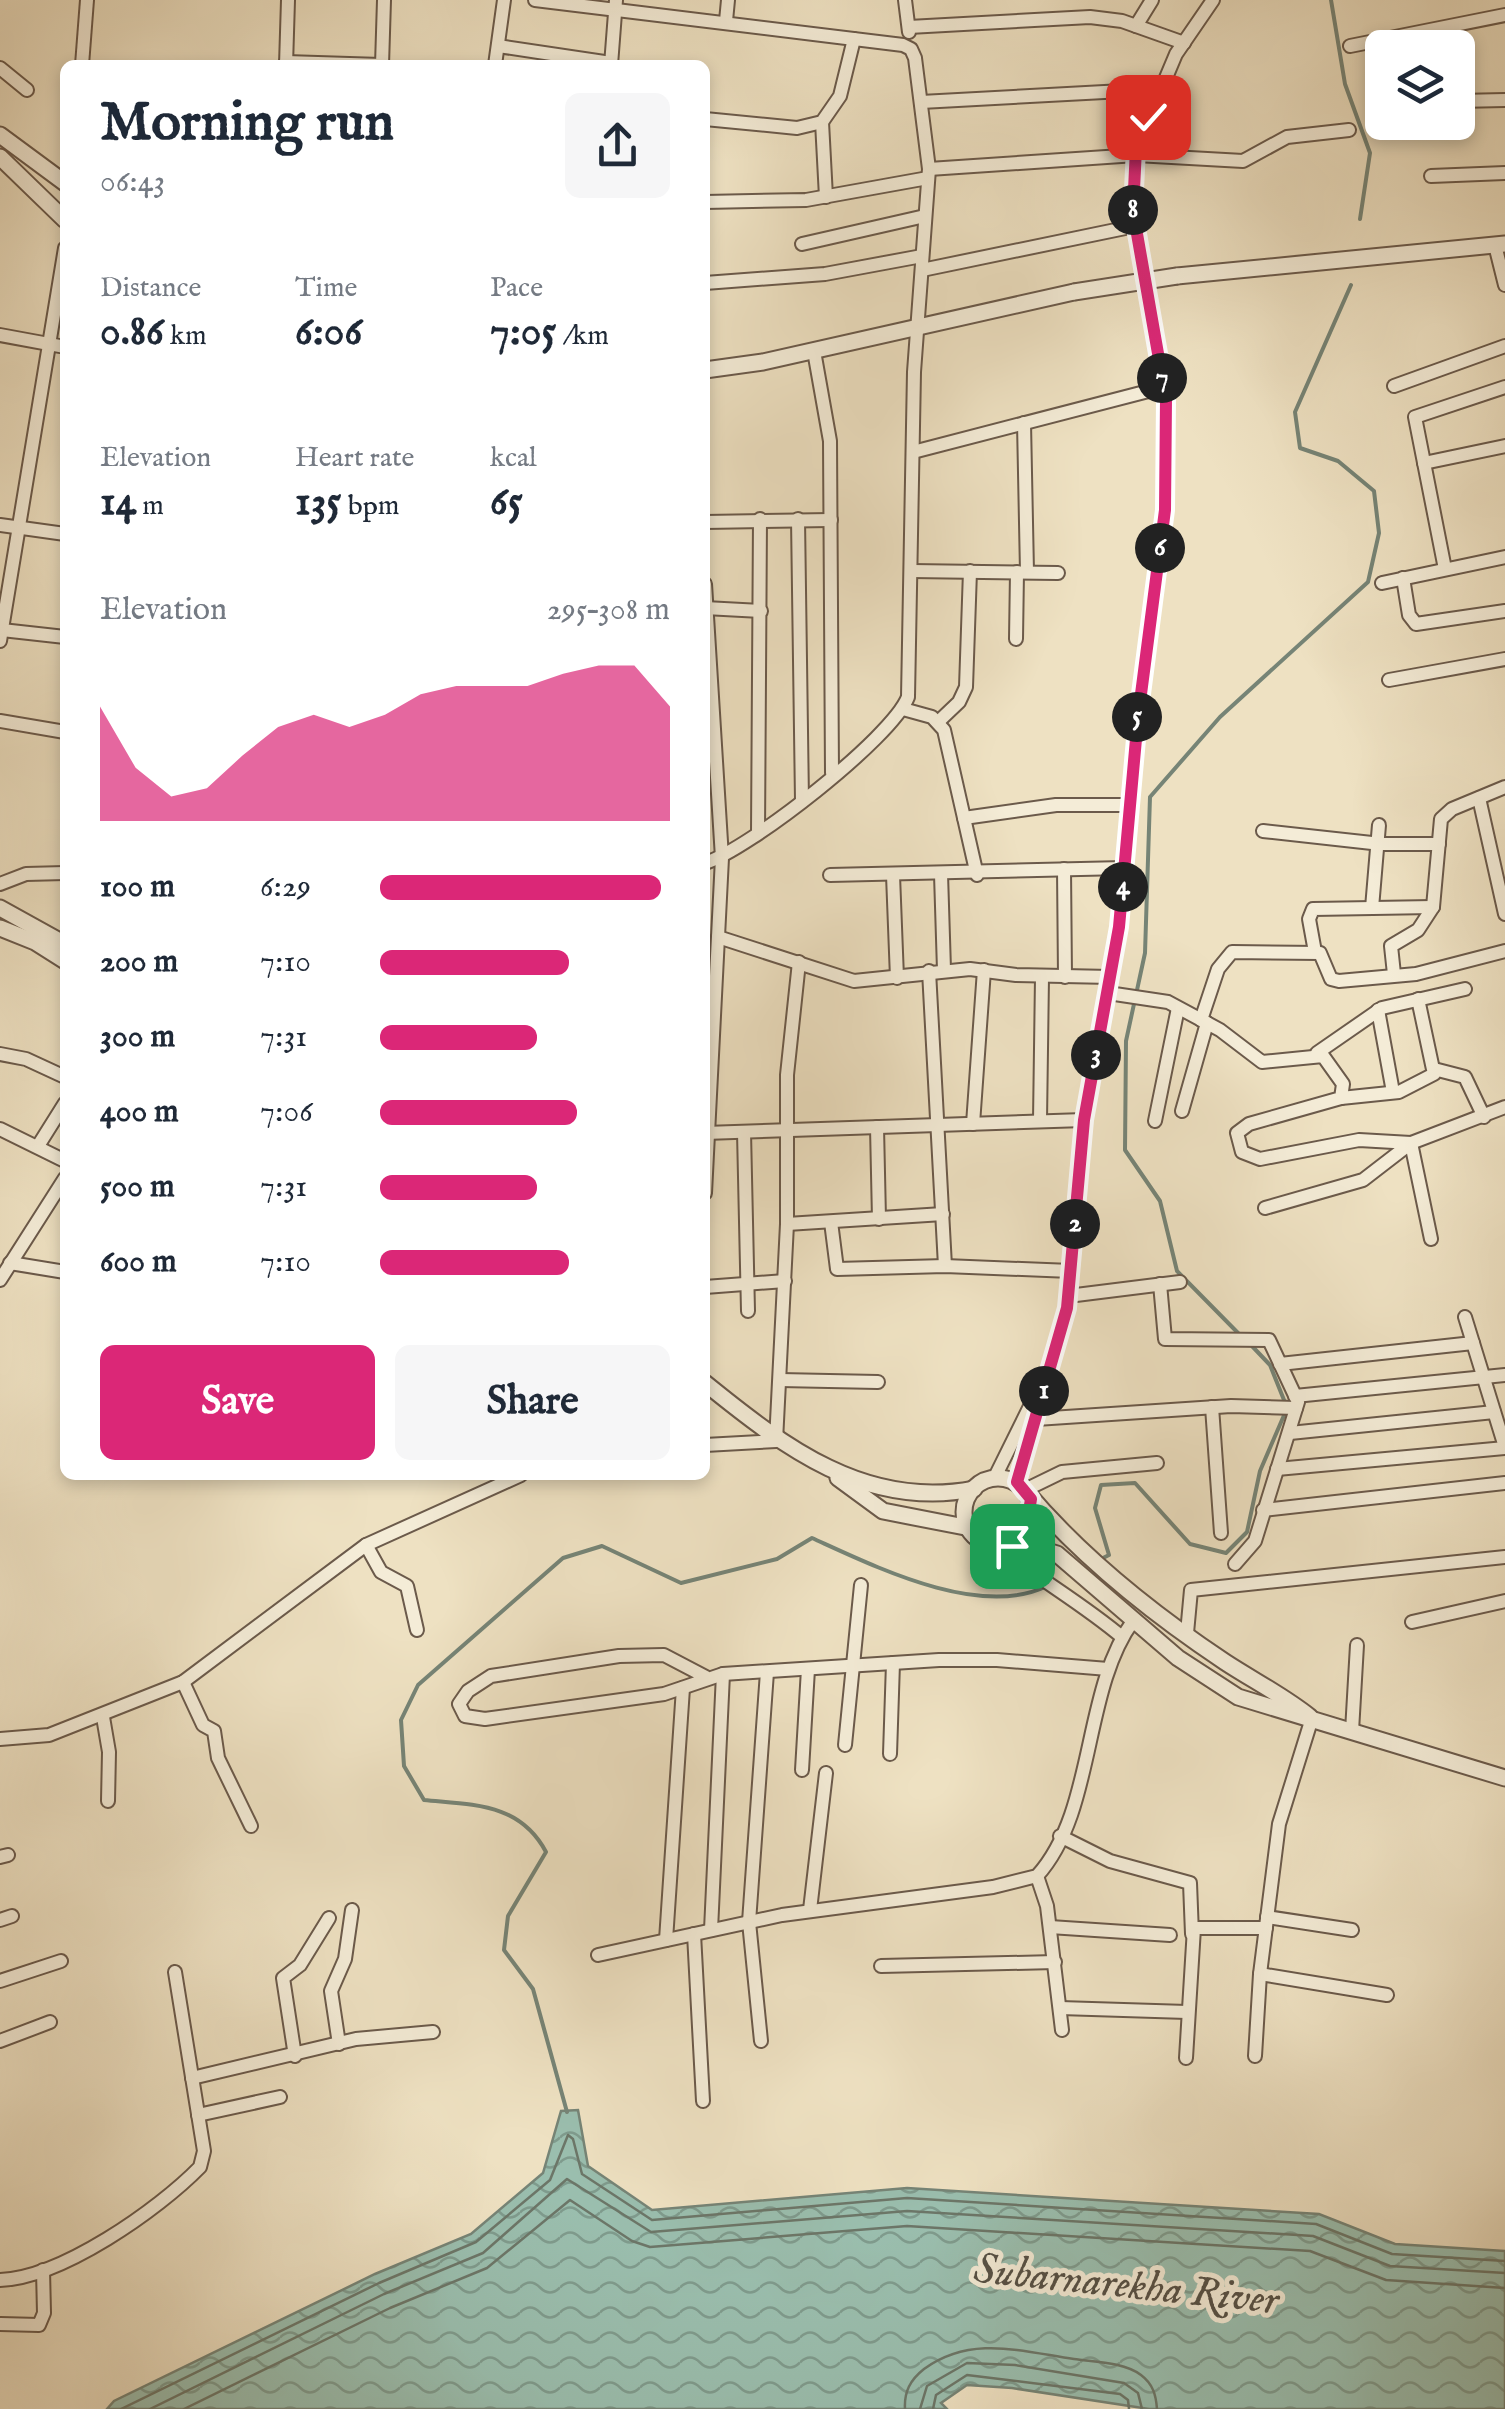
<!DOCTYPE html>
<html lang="en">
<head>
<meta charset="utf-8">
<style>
	:root { --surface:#fff; --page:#f6f6f7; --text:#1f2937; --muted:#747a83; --accent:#db2777 }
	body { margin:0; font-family:"IM FELL English",serif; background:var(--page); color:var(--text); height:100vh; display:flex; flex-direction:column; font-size:38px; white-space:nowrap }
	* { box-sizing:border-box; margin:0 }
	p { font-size:32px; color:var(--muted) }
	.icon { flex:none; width:55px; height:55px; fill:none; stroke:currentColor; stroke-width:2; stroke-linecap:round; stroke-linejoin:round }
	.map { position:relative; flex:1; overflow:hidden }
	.sheet { position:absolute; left:60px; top:60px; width:650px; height:1420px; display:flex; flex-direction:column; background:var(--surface); border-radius:15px; box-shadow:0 5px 15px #0003 }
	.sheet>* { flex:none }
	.controls { position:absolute; left:1365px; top:30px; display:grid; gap:20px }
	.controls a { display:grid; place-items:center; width:110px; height:110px; border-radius:15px; background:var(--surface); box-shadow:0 5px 15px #0003; font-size:50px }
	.pin { position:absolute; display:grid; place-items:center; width:85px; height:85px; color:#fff; margin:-42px; border-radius:20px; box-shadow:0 5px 15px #0006 }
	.km { position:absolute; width:50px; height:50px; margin:-25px; border-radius:50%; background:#222; color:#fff; font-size:28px; line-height:50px; text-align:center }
	.round { display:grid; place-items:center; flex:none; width:105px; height:105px; border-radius:15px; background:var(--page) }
	.overview { display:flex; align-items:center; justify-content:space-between; height:170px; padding:0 40px }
	h1 { font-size:55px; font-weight:700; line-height:75px }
	.stats { display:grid; grid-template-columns:repeat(3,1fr); gap:15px; height:170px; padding:10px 40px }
	.stats div { display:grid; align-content:center }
	.stats b { font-size:42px; font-weight:700 }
	.stats small { font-size:28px; font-weight:400 }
	.stats p { font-size:28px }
	.chart { height:280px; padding:20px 40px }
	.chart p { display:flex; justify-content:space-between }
	.chart svg { width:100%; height:180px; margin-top:10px; fill:var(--accent); opacity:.7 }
	.primary-button { display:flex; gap:20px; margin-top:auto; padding:20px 40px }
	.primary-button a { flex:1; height:115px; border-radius:15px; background:var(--accent); color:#fff; font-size:40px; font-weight:700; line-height:115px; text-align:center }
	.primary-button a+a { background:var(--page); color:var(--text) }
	ul { padding:0 40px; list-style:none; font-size:32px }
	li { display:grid; grid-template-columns:160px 120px 1fr; align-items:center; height:75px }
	li i { height:25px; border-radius:12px; background:var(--accent) }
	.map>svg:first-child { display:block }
</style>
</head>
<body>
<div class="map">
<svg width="1505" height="2409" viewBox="0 0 1505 2409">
	<defs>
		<pattern id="water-waves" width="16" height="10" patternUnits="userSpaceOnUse" patternTransform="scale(2.5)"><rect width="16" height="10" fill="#9abeae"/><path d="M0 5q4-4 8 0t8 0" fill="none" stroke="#7f9b8d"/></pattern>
	</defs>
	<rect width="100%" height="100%" fill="#eee1c2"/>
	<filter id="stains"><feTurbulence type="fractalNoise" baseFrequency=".002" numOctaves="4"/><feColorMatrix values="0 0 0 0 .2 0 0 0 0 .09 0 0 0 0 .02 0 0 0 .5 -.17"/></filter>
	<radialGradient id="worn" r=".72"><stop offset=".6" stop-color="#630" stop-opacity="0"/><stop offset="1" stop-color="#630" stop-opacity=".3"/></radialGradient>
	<!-- water -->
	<path fill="url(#water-waves)" stroke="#768476" stroke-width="2.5" d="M578,2110L588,2166L652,2210L907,2188L1319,2214L1395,2244L1505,2251V2409H1149L1012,2388L967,2385L941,2403L947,2409H107L114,2401L375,2274L471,2234L543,2173L561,2111Z"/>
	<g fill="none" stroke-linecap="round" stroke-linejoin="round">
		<!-- shore -->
		<g stroke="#6c7668" stroke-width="2.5">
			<path d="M121,2409L379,2283L476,2242L550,2180L568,2135L573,2139L582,2174L652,2220L907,2198L1316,2224L1392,2254L1505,2261"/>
			<path d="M150,2409L384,2294L483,2253L567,2179L651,2232L907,2211L1313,2236L1390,2266L1505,2273"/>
			<path d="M184,2409L390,2308L487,2268L570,2200L632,2241L650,2247L907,2226L1310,2251L1386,2280L1505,2288"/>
			<path d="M905,2409C904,2392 910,2380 924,2369C971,2335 1020,2351 1074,2359C1094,2362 1124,2362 1141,2375C1153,2384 1156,2395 1157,2409"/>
			<path d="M920,2409L927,2386L967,2363L1015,2365L1124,2383L1138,2393L1142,2409"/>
			<path d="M933,2409L936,2395L967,2375L1120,2394L1128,2400L1129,2409"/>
		</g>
		<!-- stream -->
		<g stroke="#768476" stroke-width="4">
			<path d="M1331,0L1345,84L1370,153L1360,219"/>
			<path d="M1240,1335L1177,1271L1160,1201L1125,1150L1126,1041L1145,953L1150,797L1220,717L1368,582L1379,533L1374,491L1338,461L1300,448L1295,412L1351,285"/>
			<path d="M1251,1345L1270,1365L1286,1405"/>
			<path d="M1101,1559L1109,1555L1095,1508L1101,1485L1135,1483L1190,1544L1226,1553L1247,1532L1260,1471L1285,1413"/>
			<path d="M567,2112L533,1989L504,1950L508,1916L546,1852C520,1803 474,1805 424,1800L404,1766L401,1720L418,1685L563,1558L602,1546L681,1583L777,1559L812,1538C876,1567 980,1619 1047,1586"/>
		</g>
		<!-- minor casing -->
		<g stroke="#6b5a4b" stroke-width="16">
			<g id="minor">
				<path d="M535,0L903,45L911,49L915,58L929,169L914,372L908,697C892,738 748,850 705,863"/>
				<path d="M905,0L909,32"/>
				<path d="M726,21L728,0"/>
				<path d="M1136,26L1152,0"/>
				<path d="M909,27L1090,17L1122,21L1184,43"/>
				<path d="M498,46L611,63"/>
				<path d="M1350,46L1505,15"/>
				<path d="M286,62L381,65"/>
				<path d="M82,65L87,0"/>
				<path d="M286,65L288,0"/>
				<path d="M382,65L384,0"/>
				<path d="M495,65L504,0"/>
				<path d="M611,65L616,0"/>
				<path d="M0,68L27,90"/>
				<path d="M1458,101L1505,100"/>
				<path d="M921,102L1123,91L1157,97"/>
				<path d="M705,119L797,128L822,122L840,96L854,39"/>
				<path d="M822,122L826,197"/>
				<path d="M929,169L1136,155L1243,161L1287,137L1349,130"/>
				<path d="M1431,176L1505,173"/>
				<path d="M705,202L806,200L928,178"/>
				<path d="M802,244L925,216"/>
				<path d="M1495,245L1505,285"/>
				<path d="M922,270L1135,226"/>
				<path d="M705,283L825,274L922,256"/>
				<path d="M0,335L65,347"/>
				<path d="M814,351L830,441L832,773"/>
				<path d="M1394,386L1505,346"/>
				<path d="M1024,423L1027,572"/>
				<path d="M913,452L1164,387"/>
				<path d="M1424,463L1505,446"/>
				<path d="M798,519L802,801"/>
				<path d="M705,522L831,520"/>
				<path d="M0,525L65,534"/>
				<path d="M1445,569L1415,417L1505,387"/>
				<path d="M912,571L1058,573"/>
				<path d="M1403,578L1409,615L1416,624L1505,611"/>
				<path d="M1382,583L1505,557"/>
				<path d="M705,584L722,858L705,1193"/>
				<path d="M705,608L761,611"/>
				<path d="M2,630L65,637"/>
				<path d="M1016,639L1017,572"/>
				<path d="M0,641L65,248"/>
				<path d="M1389,680L1505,659"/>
				<path d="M903,709L932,717L944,730L977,875"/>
				<path d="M0,721L65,732"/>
				<path d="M938,722L959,702L966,687L970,571"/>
				<path d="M1479,798L1505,914"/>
				<path d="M964,818L1056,805H1130"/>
				<path d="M1263,831L1381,844H1439"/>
				<path d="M758,833L760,519"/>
				<path d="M1064,869L1065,977"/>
				<path d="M941,874L944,970"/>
				<path d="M830,875L1124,868"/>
				<path d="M893,875L897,978"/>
				<path d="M0,884L26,874L65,873"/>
				<path d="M1372,908L1379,825"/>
				<path d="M718,937L854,981L970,969L1016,975L1111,977"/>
				<path d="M1315,952L1309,919L1313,909L1433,907"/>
				<path d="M929,971L945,1266"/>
				<path d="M1394,974L1391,946L1418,930L1433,907L1441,819L1452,809L1505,787"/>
				<path d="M1108,993L1168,1002L1220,1030L1262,1062L1323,1056L1343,1084L1341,1098L1249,1124L1237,1133L1242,1152L1260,1159L1359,1140L1411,1143L1431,1239"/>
				<path d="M1378,1010L1393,1092"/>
				<path d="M1201,1020L1218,969L1232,952L1320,953L1331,979L1339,981L1416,974L1505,951"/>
				<path d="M1317,1053L1382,1008L1465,989"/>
				<path d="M0,1054L26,1059L65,1077"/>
				<path d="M1434,1069L1465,1077L1484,1117"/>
				<path d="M1341,1098L1399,1092L1434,1074L1418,999"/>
				<path d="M1182,1111L1207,1023"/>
				<path d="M1040,1121L1042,977"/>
				<path d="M1155,1121L1178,1008"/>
				<path d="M973,1124L984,970"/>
				<path d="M877,1127L879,1219"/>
				<path d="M0,1129L65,1161"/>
				<path d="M744,1132L748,1311"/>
				<path d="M705,1133L1084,1120"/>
				<path d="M38,1146L65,1103"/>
				<path d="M1265,1208L1363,1180L1411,1143L1505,1107"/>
				<path d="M831,1222L837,1269L945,1266L1071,1271"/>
				<path d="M787,1224L943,1214"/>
				<path d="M10,1263L65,1272"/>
				<path d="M0,1280L65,1178"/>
				<path d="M1160,1284L1165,1339L1269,1340L1298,1402L1255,1541L1235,1564"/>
				<path d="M705,1287L785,1281"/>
				<path d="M1068,1296L1180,1282"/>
				<path d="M1465,1317L1505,1447"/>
				<path d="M1280,1364L1473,1343"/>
				<path d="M780,1380L878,1382"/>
				<path d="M1295,1396L1505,1375"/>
				<path d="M1212,1407L1221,1533"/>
				<path d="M1036,1419L1231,1406L1296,1408"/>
				<path d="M1290,1433L1494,1412"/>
				<path d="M705,1445L776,1441L787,1224V1075L799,962"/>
				<path d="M1277,1469L1505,1448"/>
				<path d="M995,1477L1038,1390"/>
				<path d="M1017,1483L1067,1308L1084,1120L1119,927L1137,717L1165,510L1166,399L1133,211L1136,149L1176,54L1213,0"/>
				<path d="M1025,1490L1062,1472L1157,1463"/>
				<path d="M1263,1510L1505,1483"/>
				<path d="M366,1545L381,1572L407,1586L417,1630"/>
				<path d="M1001,1549C1040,1580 1083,1604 1122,1637"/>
				<path d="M1412,1622L1505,1601"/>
				<path d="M1187,1633L1191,1590L1505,1557"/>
				<path d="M706,1677L664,1655L619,1656L491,1676L468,1691L459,1704L465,1716L485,1719L664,1694L723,1674L939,1660H997L1108,1669"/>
				<path d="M183,1682L203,1725L214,1731L218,1758L251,1826"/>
				<path d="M103,1717L109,1752L108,1801"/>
				<path d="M1352,1731L1357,1645"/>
				<path d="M0,1739L49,1735L183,1682L366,1545L521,1475"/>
				<path d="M845,1745L861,1585"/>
				<path d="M890,1754L893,1663"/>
				<path d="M802,1770L808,1669"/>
				<path d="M1060,1836L1110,1861L1190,1883L1192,1934"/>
				<path d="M0,1857L8,1855"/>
				<path d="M1037,1876L1047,1906L1062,2030"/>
				<path d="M810,1910L826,1773"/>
				<path d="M1267,1917L1352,1930"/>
				<path d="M0,1920L12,1916"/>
				<path d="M1050,1927L1170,1935"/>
				<path d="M711,1930L723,1674"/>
				<path d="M694,1934L703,2101"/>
				<path d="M666,1940L683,1688"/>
				<path d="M598,1955L782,1915L993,1887L1037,1876C1096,1811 1082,1691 1133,1621"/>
				<path d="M881,1966L1055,1962"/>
				<path d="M1260,1974L1387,1995"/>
				<path d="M0,1981L61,1961"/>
				<path d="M1060,2008L1187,2012"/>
				<path d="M0,2041L50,2022"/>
				<path d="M761,2041L749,1922L767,1672"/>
				<path d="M339,2044L331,1991L345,1959L352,1910"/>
				<path d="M295,2056L283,1978L300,1965L329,1918"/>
				<path d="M1255,2056L1260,1974L1279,1824L1312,1718"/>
				<path d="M1186,2058L1194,1928H1266"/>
				<path d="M192,2078L356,2039L433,2032"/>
				<path d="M198,2115L280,2097"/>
				<path d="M0,2280C61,2278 158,2210 200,2167L204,2151L175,1972"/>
				<path d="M0,2324L39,2325L44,2313L43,2270"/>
			</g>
		</g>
		<!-- tertiary casing -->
		<g stroke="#6b5a4b" stroke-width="19">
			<g id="tertiary">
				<path d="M0,135L65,183"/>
				<path d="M0,157L65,220"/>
				<path d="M1177,276L1505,244"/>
				<path d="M705,370L763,362L1074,292"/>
				<path d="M0,908L65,944"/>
				<path d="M0,928L35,942L65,961"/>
				<path d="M705,1383C784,1447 866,1510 974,1489"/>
				<path d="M838,1478L883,1511L965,1527"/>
				<circle cx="998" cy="1512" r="34"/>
				<path d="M1025,1490C1081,1557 1153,1614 1225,1662C1254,1681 1284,1696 1310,1717"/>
				<path d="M1018,1542L1057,1554L1178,1658L1238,1697L1505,1778"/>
			</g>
		</g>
		<!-- minor -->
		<use href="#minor" stroke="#f4ecd7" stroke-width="12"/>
		<!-- tertiary -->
		<use href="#tertiary" stroke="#f4ecd7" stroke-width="15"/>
		<!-- tertiary-bridge casing -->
		<g stroke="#6b5a4b" stroke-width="19" stroke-linecap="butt">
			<path id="tertiary-bridge" d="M1074,292L1177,276"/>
		</g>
		<!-- tertiary-bridge -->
		<use href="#tertiary-bridge" stroke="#f4ecd7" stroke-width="15"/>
	</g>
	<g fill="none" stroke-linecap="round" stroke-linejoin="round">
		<!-- route casing -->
		<g stroke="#fff" stroke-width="20">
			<path id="route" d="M1012,1546L1026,1530L1031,1499L1017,1482L1067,1308L1084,1120L1119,927L1138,717L1165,510L1166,399L1133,211L1136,148L1148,117"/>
		</g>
		<!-- route -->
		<use href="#route" stroke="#db2777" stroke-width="12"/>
	</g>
	<g text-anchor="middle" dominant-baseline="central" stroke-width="10" stroke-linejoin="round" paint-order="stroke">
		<!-- water labels -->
		<g font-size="42" font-style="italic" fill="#565146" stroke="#f4ecd7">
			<text transform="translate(1126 2286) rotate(6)">Subarnarekha River</text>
		</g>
	</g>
	<rect width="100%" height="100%" filter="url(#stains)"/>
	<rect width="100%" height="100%" fill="url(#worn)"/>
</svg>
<div class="controls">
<a><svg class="icon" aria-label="layers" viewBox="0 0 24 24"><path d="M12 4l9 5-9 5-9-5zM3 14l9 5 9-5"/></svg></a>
</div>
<div class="pin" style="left:1012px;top:1546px;background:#1e9e55"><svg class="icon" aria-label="arrive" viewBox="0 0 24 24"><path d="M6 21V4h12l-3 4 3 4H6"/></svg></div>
<div class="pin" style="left:1148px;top:117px;background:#d93025"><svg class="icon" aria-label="check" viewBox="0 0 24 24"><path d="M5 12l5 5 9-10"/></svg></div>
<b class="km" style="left:1044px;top:1391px">1</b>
<b class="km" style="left:1075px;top:1224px">2</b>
<b class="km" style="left:1096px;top:1055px">3</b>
<b class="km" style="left:1123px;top:887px">4</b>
<b class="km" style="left:1137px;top:717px">5</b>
<b class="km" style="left:1160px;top:548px">6</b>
<b class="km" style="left:1162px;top:378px">7</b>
<b class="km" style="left:1133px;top:210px">8</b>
<section class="sheet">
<div class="overview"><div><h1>Morning run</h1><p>06:43</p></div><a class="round"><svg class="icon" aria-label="share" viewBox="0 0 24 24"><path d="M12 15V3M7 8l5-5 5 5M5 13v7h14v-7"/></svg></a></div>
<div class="stats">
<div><p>Distance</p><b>0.86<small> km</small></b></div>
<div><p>Time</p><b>6:06</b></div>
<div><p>Pace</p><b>7:05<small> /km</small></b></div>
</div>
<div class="stats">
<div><p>Elevation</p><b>14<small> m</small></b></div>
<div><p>Heart rate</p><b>135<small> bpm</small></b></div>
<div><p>kcal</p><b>65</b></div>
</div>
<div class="chart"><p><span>Elevation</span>295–308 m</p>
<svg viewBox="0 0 160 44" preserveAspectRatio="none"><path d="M0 44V16L10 31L20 38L30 36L40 28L50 21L60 18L70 21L80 18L90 13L100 11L110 11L120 11L130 8L140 6L150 6L160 16V44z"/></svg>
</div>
<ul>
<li><b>100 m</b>6:29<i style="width:97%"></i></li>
<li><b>200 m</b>7:10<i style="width:65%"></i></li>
<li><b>300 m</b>7:31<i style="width:54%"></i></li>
<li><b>400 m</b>7:06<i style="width:68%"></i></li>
<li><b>500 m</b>7:31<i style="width:54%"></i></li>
<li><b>600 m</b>7:10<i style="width:65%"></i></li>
</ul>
<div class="primary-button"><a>Save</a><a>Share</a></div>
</section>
</div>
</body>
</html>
